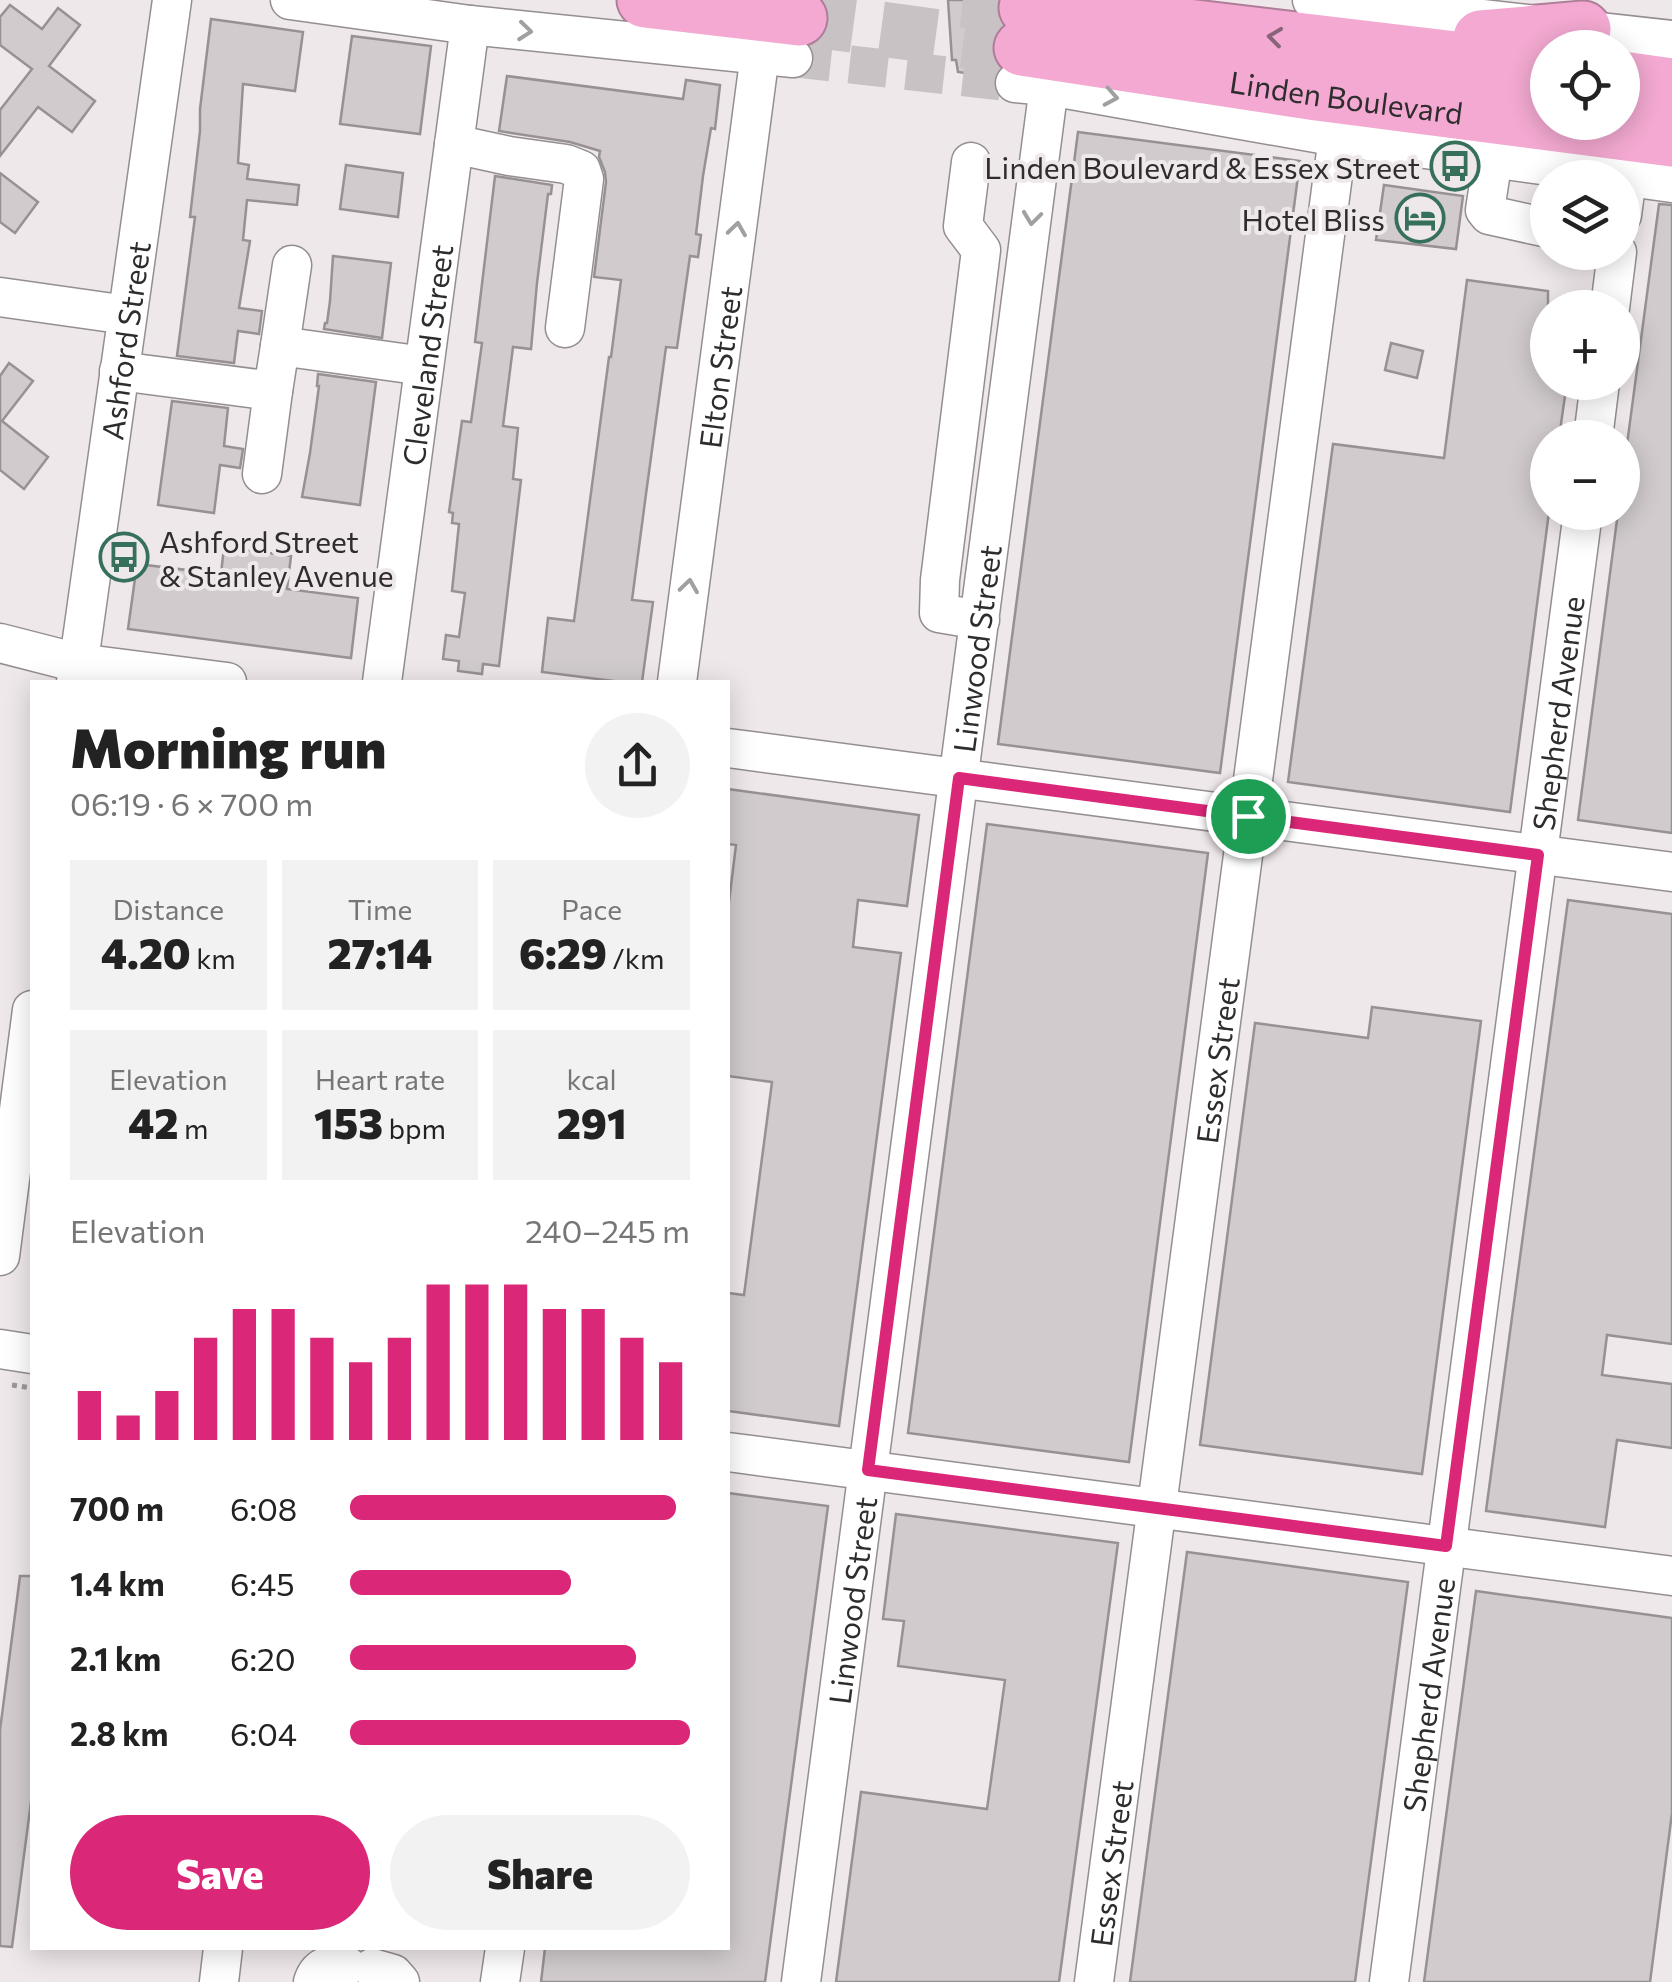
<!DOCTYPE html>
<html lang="en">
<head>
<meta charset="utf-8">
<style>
	:root { --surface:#fff; --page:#f2f2f2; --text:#222; --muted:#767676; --accent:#db2777 }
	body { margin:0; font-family:Commissioner,sans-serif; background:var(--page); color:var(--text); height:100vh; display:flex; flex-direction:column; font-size:38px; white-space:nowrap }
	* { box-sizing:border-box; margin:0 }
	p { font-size:32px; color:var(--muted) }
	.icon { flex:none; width:55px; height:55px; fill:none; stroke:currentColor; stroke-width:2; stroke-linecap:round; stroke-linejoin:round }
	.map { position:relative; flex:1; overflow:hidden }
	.details { position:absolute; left:30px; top:680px; width:700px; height:1270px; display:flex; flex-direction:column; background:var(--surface); border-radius:0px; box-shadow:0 5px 25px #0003 }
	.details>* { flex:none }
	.buttons { position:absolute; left:1530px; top:30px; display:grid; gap:20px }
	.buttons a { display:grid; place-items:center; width:110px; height:110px; border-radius:50%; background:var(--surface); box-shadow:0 5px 25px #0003; font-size:50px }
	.pin { position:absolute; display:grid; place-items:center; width:85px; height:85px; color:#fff; margin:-42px; border:5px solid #fff; border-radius:50%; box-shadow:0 2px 10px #0007 }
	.round { display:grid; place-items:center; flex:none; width:105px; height:105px; border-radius:52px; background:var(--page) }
	.overview { display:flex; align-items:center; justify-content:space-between; height:170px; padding:0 40px }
	h1 { font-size:55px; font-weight:800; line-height:75px }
	.stats { display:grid; grid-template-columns:repeat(3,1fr); gap:15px; height:170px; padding:10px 40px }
	.stats div { display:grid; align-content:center; border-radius:0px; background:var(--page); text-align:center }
	.stats b { font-size:42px; font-weight:800 }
	.stats small { font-size:28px; font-weight:400 }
	.stats p { font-size:28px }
	.chart { height:280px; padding:20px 40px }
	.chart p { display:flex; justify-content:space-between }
	.chart svg { width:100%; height:180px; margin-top:10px; stroke:var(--accent); stroke-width:6 }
	.button { display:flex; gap:20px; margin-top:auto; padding:20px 40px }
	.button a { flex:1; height:115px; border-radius:60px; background:var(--accent); color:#fff; font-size:40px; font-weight:800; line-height:115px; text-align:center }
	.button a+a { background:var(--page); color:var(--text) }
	ul { padding:0 40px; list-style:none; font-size:32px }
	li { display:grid; grid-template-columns:160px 120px 1fr; align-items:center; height:75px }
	li i { height:25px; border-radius:12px; background:var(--accent) }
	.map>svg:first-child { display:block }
</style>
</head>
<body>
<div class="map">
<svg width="1672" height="1982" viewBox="0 0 1672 1982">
	<rect width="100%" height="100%" fill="#efe8eb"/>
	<!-- building -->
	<g fill="#d1cbce" stroke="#989194" stroke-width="2.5">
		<path d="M948,0H998V19L1002,25L997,29L991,42L993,58L999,68L993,83L977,81L979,75L958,72L956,60H952Z"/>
		<path d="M10,5L42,29L58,8L80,25L49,66L95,101L72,132L38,107L0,156V110L32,69L0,45V17Z"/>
		<path d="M211,19L303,32L295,91L243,84L238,163L249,165L247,179L299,185L297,205L247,200L243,240L250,241L239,308L262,311L259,334L238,331L234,363L177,356L195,217H190L200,131V109Z"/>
		<path d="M352,36L431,46L420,134L340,124Z"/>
		<path d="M507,76L683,99L686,80L720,85L715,129L711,128L703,176L696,234L701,235L698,257L690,256L677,348L666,347L646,494L632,600L653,602L642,682H612L613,681L542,672L548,618L574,621L609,357H611L621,280L594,277L606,182L605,172L599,157L600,151L570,142L499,131Z"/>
		<path d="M1078,132L1300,161L1220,773L998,744Z"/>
		<path d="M346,165L403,173L398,217L340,209Z"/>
		<path d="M0,173L38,202L15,233L0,222Z"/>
		<path d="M495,176L552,185L551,194H548L537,283L531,349L513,347L503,426L518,428L513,479L521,480L499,666L483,664L482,674L458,671L459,661L443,659L446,635L459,637L465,593L452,591L459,524L452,523L453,513L449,512L462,421L471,422L482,343L475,342Z"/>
		<path d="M1384,185L1463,196L1456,249L1376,240Z"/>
		<path d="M1659,204L1672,205V833L1578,820L1618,512H1622V482Z"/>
		<path d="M333,256L391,263L382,338L324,329L325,323H327L330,301Z"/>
		<path d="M1467,280L1548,291V382H1567L1559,438H1548V512H1549L1510,812L1288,782L1333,444L1444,458Z"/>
		<path d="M1391,343L1423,351L1417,378L1385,370Z"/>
		<path d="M9,363L33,381L2,421L48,457L24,489L0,470V376Z"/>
		<path d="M318,374L376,382L360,505L302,497L310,453L319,386H317Z"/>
		<path d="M172,401L228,408L224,446L243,449L240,468L220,465L214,513L158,505Z"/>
		<path d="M224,547L291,556L287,589L358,598L351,658L128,629L137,564L221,574Z"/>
		<path d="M728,789L919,815L907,906L858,900L853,947L901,953L839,1426L728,1411V1293L744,1295L772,1082L728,1076V910L736,845L728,844Z"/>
		<path d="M987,824L1208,853L1129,1462L908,1433Z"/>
		<path d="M1568,900L1672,914V1344L1607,1335L1602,1375L1672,1384V1448L1617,1440L1605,1527L1486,1511Z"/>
		<path d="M1372,1007L1481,1021L1422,1474L1200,1445L1255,1023L1368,1038Z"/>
		<path d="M728,1493L828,1506L765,1982H541L545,1948H728Z"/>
		<path d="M896,1514L1118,1543L1059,1982H836L861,1792L987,1809L1005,1680L898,1666L904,1621L883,1619Z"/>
		<path d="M1187,1552L1408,1582L1355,1982H1130Z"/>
		<path d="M20,1576H32V1794L12,1947L0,1946V1730Z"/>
		<path d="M1476,1591L1672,1618V1813L1650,1982H1424Z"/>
	</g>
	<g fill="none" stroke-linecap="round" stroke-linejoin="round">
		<!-- minor-tunnel -->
		<path stroke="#c8c2c5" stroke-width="38" stroke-dasharray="38 19" stroke-linecap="butt" d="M793,58L1015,83"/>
		<!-- highway-tunnel -->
		<g stroke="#c8c2c5" stroke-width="55" stroke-dasharray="55 28" stroke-linecap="butt">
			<path d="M963,0L1027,8"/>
			<path d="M799,18L1022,48"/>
		</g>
		<!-- minor casing -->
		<g stroke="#948e91" stroke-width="41">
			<g id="minor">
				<path d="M290,0L470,25L793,58"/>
				<path d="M1312,0L1672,40"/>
				<path d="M1015,83L1049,86L1338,137L1672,183"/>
				<path d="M454,144L509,156L566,164L581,170L584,179L565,328"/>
				<path d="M1493,158L1485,210L1489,215L1548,228"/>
				<path d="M971,162L963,226L981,250L940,580L939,613L980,620"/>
				<path d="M1622,215L1627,177"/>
				<path d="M0,297L127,315"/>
				<path d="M1610,308L1617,252"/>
				<path d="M280,346L292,265"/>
				<path d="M119,371L273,391L280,346L424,366"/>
				<path d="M1593,438L1600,382"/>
				<path d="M262,474L273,391"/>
				<path d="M0,643L78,663L227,682"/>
				<path id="s1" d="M76,682L172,0"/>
				<path id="s2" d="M382,682L470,25"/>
				<path id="s3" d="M677,682L760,54"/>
				<path d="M728,748L1672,872"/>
				<path d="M0,1256L32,1010"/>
				<path d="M0,1349L32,1354"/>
				<path d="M728,1452L1672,1576"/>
				<path d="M372,1968L393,1974L400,1982"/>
				<path d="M219,1982L223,1948"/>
				<path d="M313,1982C319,1964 331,1964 347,1966"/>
				<path d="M500,1982L505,1948"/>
				<path id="s4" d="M801,1982L1049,86"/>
				<path id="s5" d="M1094,1982L1338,137"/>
				<path id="s6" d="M1389,1982L1583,512"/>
			</g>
		</g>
		<!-- highway casing -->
		<g stroke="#ae7d98" stroke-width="59">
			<g id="highway">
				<path d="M645,0L799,18"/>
				<path d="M1027,8L1548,70"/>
				<path d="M1481,38L1583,29"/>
				<path id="s7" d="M1022,48L1317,93L1672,139"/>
				<path d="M1622,79L1672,86"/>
			</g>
		</g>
		<!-- path -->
		<path stroke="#9c9799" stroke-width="5" stroke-dasharray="5 5" stroke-linecap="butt" d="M12,1385L32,1388"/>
		<!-- minor -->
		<use href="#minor" stroke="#fff" stroke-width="38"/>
		<!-- highway -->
		<use href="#highway" stroke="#f3a9d1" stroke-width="55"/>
	</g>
	<!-- one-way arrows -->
	<defs><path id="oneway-chevron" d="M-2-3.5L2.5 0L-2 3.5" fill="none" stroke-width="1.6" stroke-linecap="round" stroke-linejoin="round" transform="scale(2.5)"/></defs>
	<g stroke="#a1a0a0">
		<use href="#oneway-chevron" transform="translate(525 31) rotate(6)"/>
		<use href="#oneway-chevron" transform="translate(1111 97) rotate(10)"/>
		<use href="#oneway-chevron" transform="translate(1032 218) rotate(97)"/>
		<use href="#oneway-chevron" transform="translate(737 229) rotate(-82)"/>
		<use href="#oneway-chevron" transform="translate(689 586) rotate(-82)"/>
	</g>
	<use stroke="#876477" href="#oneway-chevron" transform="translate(1275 37) rotate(-173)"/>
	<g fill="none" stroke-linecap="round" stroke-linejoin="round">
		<!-- route casing -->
		<g stroke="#fff" stroke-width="20">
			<path id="route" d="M959,778L1538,855L1446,1546L868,1470Z"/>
		</g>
		<!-- route -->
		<use href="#route" stroke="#db2777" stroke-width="12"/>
	</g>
	<!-- icons -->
	<defs>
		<g id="bus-ring" transform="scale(2.5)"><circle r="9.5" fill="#efe8eb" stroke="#36705a" stroke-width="1.5"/><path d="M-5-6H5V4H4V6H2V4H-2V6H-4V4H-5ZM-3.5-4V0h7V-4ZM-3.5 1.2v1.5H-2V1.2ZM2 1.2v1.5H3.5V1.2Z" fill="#36705a"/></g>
		<g id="hotel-ring" transform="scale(2.5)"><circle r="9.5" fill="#efe8eb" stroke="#36705a" stroke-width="1.5"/><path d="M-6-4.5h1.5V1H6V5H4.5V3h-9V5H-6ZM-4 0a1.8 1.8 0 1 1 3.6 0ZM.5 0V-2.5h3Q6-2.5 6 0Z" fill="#36705a"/></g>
	</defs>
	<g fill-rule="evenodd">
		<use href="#bus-ring" x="1455" y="166"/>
		<use href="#hotel-ring" x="1420" y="218"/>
		<use href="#bus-ring" x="124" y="557"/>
	</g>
	<g text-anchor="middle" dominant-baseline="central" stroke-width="8" stroke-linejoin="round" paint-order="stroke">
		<!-- street labels -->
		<g font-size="30" fill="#2e2c2d" stroke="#efe8eb">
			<text stroke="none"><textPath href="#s7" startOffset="328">Linden Boulevard</textPath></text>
			<text stroke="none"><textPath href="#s1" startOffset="345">Ashford Street</textPath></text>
			<text stroke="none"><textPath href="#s2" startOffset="330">Cleveland Street</textPath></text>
			<text stroke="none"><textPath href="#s3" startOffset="318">Elton Street</textPath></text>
			<text stroke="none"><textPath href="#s4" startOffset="1345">Linwood Street</textPath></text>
			<text stroke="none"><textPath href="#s6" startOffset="1280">Shepherd Avenue</textPath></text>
			<text stroke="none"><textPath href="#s5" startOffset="930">Essex Street</textPath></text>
			<text stroke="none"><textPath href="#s4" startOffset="385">Linwood Street</textPath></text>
			<text stroke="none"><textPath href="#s6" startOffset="290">Shepherd Avenue</textPath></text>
			<text stroke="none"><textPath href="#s5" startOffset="120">Essex Street</textPath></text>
		</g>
		<!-- poi labels -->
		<g font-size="30" fill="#2e2c2d" stroke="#efe8eb" text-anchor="end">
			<text x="1420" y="166">Linden Boulevard &amp; Essex Street</text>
			<text x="1385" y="218">Hotel Bliss</text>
			<text x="159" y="540" text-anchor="start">Ashford Street<tspan x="159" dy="34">&amp; Stanley Avenue</tspan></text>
		</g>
	</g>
</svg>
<div class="buttons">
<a><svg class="icon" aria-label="locate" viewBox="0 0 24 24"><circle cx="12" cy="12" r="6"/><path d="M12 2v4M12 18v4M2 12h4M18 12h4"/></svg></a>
<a><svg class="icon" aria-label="layers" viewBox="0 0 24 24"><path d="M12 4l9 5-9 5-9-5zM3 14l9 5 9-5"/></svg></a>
<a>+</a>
<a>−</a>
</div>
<div class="pin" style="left:1248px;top:816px;background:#1e9e55"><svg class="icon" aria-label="arrive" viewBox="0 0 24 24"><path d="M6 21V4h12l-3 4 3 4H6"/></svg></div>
<section class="details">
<div class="overview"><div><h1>Morning run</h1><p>06:19 · 6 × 700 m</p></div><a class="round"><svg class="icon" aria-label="share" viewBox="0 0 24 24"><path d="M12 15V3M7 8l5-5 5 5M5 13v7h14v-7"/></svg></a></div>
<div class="stats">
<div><p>Distance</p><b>4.20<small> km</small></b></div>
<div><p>Time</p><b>27:14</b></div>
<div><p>Pace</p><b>6:29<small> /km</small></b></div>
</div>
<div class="stats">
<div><p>Elevation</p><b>42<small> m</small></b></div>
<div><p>Heart rate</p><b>153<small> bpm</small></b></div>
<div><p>kcal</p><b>291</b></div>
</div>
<div class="chart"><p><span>Elevation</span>240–245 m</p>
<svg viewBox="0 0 160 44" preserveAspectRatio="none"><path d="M5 44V32M15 44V38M25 44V32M35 44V19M45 44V12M55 44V12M65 44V19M75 44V25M85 44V19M95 44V6M105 44V6M115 44V6M125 44V12M135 44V12M145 44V19M155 44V25"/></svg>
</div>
<ul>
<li><b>700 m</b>6:08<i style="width:96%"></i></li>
<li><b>1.4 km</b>6:45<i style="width:65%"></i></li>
<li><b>2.1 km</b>6:20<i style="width:84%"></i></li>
<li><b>2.8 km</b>6:04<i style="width:100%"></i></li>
</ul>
<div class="button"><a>Save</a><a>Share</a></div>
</section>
</div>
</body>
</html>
